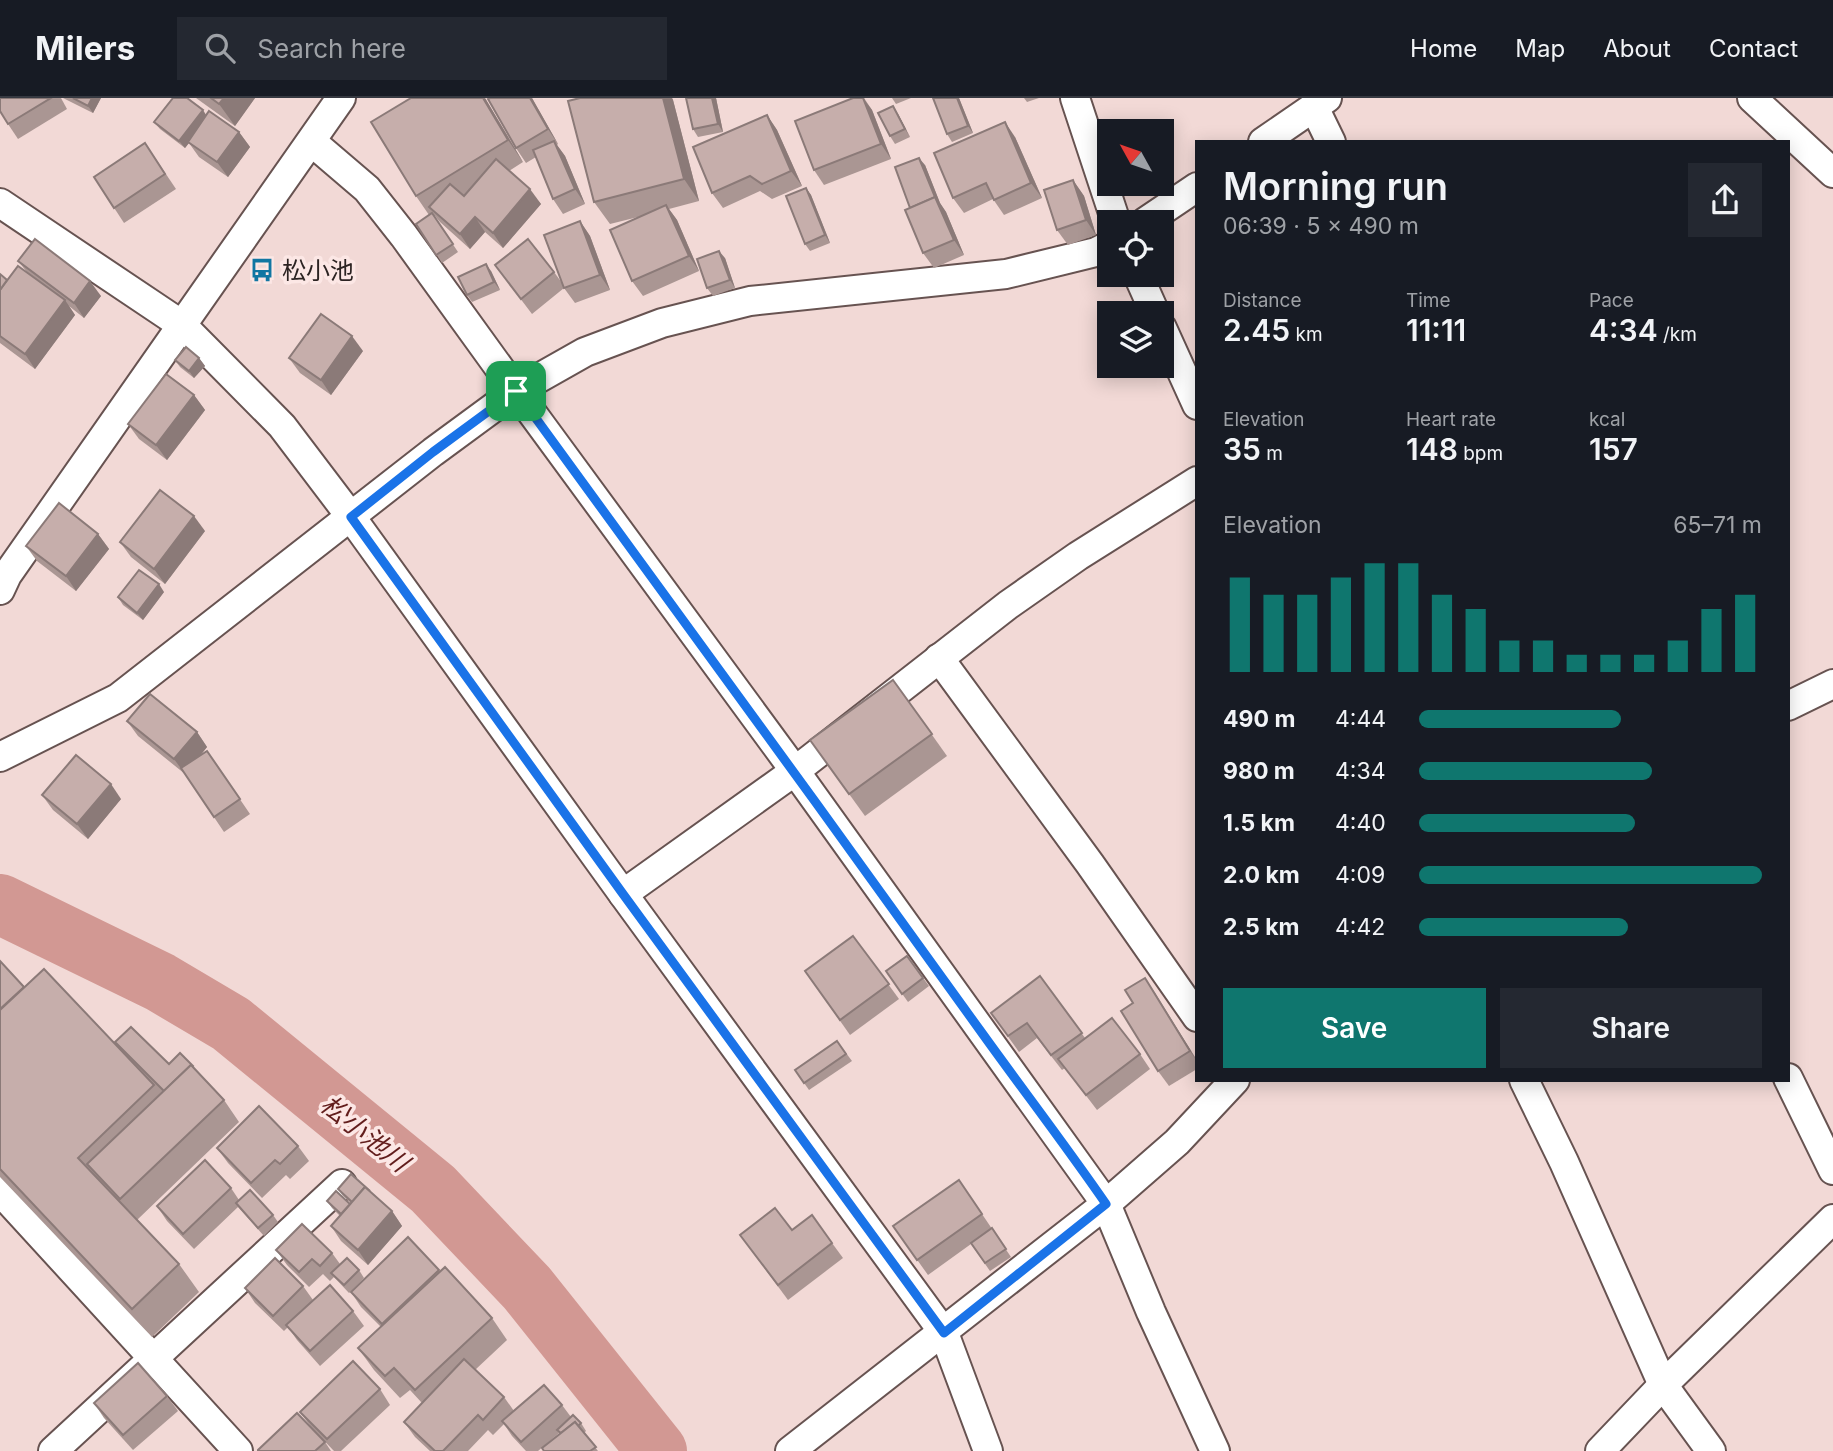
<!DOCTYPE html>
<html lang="en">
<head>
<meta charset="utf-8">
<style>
	:root { --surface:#171b24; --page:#242831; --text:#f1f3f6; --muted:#9ea1a6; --line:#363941; --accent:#0f766e }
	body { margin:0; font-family:Inter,"Noto Sans JP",sans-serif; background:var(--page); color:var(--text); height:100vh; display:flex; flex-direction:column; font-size:26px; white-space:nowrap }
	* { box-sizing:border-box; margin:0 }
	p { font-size:23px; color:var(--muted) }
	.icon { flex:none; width:38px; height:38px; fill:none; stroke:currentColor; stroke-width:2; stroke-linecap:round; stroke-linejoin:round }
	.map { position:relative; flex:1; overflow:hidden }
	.side { position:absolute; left:1195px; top:42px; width:595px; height:942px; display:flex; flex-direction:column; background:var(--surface); border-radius:0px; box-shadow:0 4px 18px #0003 }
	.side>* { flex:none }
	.needle { width:46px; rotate:310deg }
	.tools { position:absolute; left:1097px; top:21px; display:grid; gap:14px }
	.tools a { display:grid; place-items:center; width:77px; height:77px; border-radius:0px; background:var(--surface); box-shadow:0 4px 18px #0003; font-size:35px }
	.pin { position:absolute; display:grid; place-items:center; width:60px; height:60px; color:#fff; margin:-30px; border-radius:14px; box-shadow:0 4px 10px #0006 }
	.round { display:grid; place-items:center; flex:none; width:74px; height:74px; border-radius:0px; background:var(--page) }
	.summary { display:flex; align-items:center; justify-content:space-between; height:119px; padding:0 28px }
	h1 { font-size:38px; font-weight:600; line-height:52px }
	.stats { display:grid; grid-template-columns:repeat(3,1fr); gap:10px; height:119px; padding:7px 28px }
	.stats div { display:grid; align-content:center }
	.stats b { font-size:30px; font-weight:600 }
	.stats small { font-size:19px; font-weight:400 }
	.stats p { font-size:19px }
	.chart { height:196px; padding:14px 28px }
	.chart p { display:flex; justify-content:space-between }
	.chart svg { width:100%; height:126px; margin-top:7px; stroke:var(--accent); stroke-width:6 }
	.action { display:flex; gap:14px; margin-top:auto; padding:14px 28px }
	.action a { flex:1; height:80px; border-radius:0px; background:var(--accent); color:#fff; font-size:28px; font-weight:600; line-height:80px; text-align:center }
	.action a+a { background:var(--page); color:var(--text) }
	ul { padding:0 28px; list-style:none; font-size:23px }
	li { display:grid; grid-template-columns:112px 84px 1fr; align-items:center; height:52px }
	li i { height:18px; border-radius:9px; background:var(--accent) }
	header { display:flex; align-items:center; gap:42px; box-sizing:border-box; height:98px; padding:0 35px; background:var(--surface); border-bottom:2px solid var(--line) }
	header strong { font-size:33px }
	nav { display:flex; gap:38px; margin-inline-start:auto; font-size:24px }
	.search { width:490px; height:63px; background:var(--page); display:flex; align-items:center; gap:18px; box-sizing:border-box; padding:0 24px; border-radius:0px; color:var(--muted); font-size:26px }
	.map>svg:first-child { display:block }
</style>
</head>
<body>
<header>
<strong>Milers</strong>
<div class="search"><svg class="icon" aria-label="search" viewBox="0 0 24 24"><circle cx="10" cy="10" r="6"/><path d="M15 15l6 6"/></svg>Search here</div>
<nav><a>Home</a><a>Map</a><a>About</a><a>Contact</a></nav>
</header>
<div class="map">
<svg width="1833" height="1353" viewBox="0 0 1833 1353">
	<rect width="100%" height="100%" fill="#f2d9d6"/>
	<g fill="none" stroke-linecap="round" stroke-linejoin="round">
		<!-- river -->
		<path stroke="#d29893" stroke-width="60" d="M0,806L160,884L231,926L433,1091L527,1190L657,1353"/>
		<!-- minor casing -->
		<g stroke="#675351" stroke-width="32">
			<g id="minor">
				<path d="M1075,0L1116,124"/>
				<path d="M1752,0L1833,75"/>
				<path d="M1314,9L1331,44"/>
				<path d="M312,44L367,91L404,138L516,293L795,673L1106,1106L1151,1214L1215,1353"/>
				<path d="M1263,44L1327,0"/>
				<path d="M0,105L182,227L341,0"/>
				<path d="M1145,124L1197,89"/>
				<path d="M1138,177L1155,215"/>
				<path d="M1162,230L1197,307"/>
				<path d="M0,492L7,477L182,227L282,328L351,419L623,796L944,1235L988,1353"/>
				<path d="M939,560L1090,766L1197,919"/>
				<path d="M1788,608L1833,586"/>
				<path d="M0,659L118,600L433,354L516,293L585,254L662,225L750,203L1006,176L1096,154L1110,147"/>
				<path d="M623,796L795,673L1008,507L1078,458L1197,383"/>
				<path d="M1788,980L1833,1072"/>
				<path d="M1524,982L1564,1064L1663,1287L1711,1353"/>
				<path d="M0,1093L238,1353"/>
				<path d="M53,1353L342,1086"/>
				<path d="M790,1353L1106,1106L1177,1044L1235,982"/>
				<path d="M1600,1353L1663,1287L1833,1121"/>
			</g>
		</g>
		<!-- minor -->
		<use href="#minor" stroke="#fff" stroke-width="28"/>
	</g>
	<!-- wall -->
	<g fill="#aa9693">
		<path d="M0,0H61L67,11L18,41L8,26Z"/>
		<path d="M63,0H101L93,15Z"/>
		<path d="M196,0H255L235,28Z"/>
		<path d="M411,0H485L523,64L509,73L541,106L503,150L485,134L470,151L440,124L435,118H434L458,154L442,165L416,126L429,117L416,98Z"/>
		<path d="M532,0L558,46L557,47L565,58L585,106L563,116L553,101L536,59L526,65L516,50Z"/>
		<path d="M580,0H672L673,2L699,103L669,111L677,122L699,173L643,198L632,183L642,118L610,126L594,104Z"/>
		<path d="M686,0H716L723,34L698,39L693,31Z"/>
		<path d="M853,0H864L872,12L891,61L824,87L814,72Z"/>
		<path d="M892,0H911L896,6Z"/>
		<path d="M959,0L973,35L952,44L947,36Z"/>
		<path d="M1024,0H1039L1027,4Z"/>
		<path d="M898,16L910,39L895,46L890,38Z"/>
		<path d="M206,17L239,34L250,49L228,79L199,59L189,45L185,50L160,31L154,24Z"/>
		<path d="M767,17L777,32L802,88L772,101L760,93L723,110L712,95Z"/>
		<path d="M1015,39L1042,100L1004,117L993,101L964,115L953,100Z"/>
		<path d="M145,45L176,91L124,125L94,79Z"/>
		<path d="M925,67L940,105L946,114L964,157L934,170L923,155L910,110Z"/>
		<path d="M1073,82L1084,98L1096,137L1068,147L1057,132Z"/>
		<path d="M806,90L811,97L830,145L810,153L805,146Z"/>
		<path d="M580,123L590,138L610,192L575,205L564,190L532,216L495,167L554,174L562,185Z"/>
		<path d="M725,160L735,190L713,198L707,190Z"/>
		<path d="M18,163L101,198L84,220L69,208L75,217L35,271L0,245V176L7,182L27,174Z"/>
		<path d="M491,173L500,192L472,204L467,197Z"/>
		<path d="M363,253L331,297L300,275L289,260Z"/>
		<path d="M199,260L205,268L194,280L180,269L175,262Z"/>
		<path d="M194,297L205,312L167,362L139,341L128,326Z"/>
		<path d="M205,433L165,486L131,459L120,444Z"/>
		<path d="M98,436L109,451L76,493L37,463L26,448Z"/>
		<path d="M164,494L143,522L123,507L118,499Z"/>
		<path d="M893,582L947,658L865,718L810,642Z"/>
		<path d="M127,623L197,634L207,649L200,658L207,653L250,716L224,734L185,676L138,638Z"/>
		<path d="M42,697L121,701L88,741L53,712Z"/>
		<path d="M853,838L899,901L850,937L805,873Z"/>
		<path d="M907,858L929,888L908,904L886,873Z"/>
		<path d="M0,863L25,889L120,951L115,944L169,966L193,968L198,975L224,1002L239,1024L137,1122L179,1166L199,1194L152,1239L0,1079Z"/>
		<path d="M1040,878L1085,940L1140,956L1150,971L1097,1012L1065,970L1062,972L1037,940L1019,954L991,915Z"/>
		<path d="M1145,880L1197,962V971L1169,988L1158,973L1133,905Z"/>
		<path d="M837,943L852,963L809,992L795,972Z"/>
		<path d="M298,1048L309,1063L290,1081L286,1077L262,1100L228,1065L217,1050Z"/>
		<path d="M959,1082L1011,1159L990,1173L971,1146L928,1177L893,1128Z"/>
		<path d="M231,1090L239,1102L273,1117L278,1124L264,1138L238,1109L194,1151L167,1123L157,1108Z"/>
		<path d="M338,1091L372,1095L392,1113L402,1128L368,1167L341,1143L331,1128L340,1118L332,1110L327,1103L350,1106L351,1105L343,1098Z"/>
		<path d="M792,1132L832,1145L843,1160L788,1202L740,1137Z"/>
		<path d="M408,1139L440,1174L492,1220L507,1242L475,1272L504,1299L514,1313L562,1307L571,1319L581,1325L586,1333L584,1335L598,1353H544L560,1336L559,1335L538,1353H526L512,1338L504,1326L493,1337L488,1332L468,1353H430L415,1339L404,1324L422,1305L410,1292L400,1300L374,1272L358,1250L381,1229L361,1209L351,1194Z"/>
		<path d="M276,1152L332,1155L340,1166L359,1172L364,1180L349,1195L334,1179L330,1183L323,1176L309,1189L287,1167Z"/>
		<path d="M303,1188L313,1202L353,1213L364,1228L320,1268L297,1242L288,1229L284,1233L255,1205L245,1190Z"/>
		<path d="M380,1291L390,1307L341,1353H334L311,1329L300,1314Z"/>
		<path d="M167,1298L178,1313L133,1352L104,1320L94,1305Z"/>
		<path d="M325,1344L331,1353H258Z"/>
	</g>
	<!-- shaded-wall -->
	<g fill="#8b7a78">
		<path d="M92,0H101L93,15L88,8Z"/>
		<path d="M224,0H255L235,28L219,6Z"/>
		<path d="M483,0H485L523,64L508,42Z"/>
		<path d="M530,0H532L558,46L548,31Z"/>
		<path d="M663,0H672L673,2L699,103L684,81Z"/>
		<path d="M712,0H716L723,34L718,26Z"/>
		<path d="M863,0L872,12L891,61L881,46Z"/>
		<path d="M957,0H959L973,35L968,28Z"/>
		<path d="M893,8L898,16L910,39L905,31Z"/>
		<path d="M203,12L208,20L185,50L179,43Z"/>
		<path d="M767,17L777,32L802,88L791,73Z"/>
		<path d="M1005,24L1015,39L1042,100L1031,85Z"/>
		<path d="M239,34L250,49L228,79L217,64Z"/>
		<path d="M554,43L565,58L585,106L575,91Z"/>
		<path d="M919,60L925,67L940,105L946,114L964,157L954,142L936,101Z"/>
		<path d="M1073,82L1084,98L1096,137L1086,122Z"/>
		<path d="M806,90L811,97L830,145L825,137Z"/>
		<path d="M530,91L541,106L503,150L493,135Z"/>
		<path d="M666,107L677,122L699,173L689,158Z"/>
		<path d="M475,119L485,134L470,151L460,136Z"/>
		<path d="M580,123L590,138L610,192L600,177Z"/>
		<path d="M719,153L725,160L735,190L730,182Z"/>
		<path d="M486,166L491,173L500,192L494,184Z"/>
		<path d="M90,183L101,198L84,220L74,205Z"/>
		<path d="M65,202L75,217L35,271L25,256Z"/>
		<path d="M352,238L363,253L331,297L321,282Z"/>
		<path d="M199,260L205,268L194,280L189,273Z"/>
		<path d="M194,297L205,312L167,362L156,347Z"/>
		<path d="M194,418L205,433L165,486L154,471Z"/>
		<path d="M98,436L109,451L76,493L66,478Z"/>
		<path d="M159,486L164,494L143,522L137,515Z"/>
		<path d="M197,634L207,649L185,676L174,661Z"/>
		<path d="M111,686L121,701L88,741L77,726Z"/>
		<path d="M1145,880L1155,895L1197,963L1190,953Z"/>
		<path d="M392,1113L402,1128L368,1167L358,1152Z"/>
	</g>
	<!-- building -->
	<g fill="#c6aeab" stroke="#8b7a78" stroke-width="2">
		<path d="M0,0H51L8,26L0,13Z"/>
		<path d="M73,0H92L88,8Z"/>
		<path d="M173,0H187L203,12L179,43L154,24Z"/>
		<path d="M211,0H224L219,6Z"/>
		<path d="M411,0H483L508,42L416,98L371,24Z"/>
		<path d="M490,0H530L548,31L516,50L488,1Z"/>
		<path d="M580,0H663L684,81L594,104L568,3Z"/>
		<path d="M686,0H712L718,26L693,31Z"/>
		<path d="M853,0H863L881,46L814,72L795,23Z"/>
		<path d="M933,0H957L968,28L947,36Z"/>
		<path d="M893,8L905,31L890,38L878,15Z"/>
		<path d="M209,13L239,34L217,64L188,44Z"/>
		<path d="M767,17L791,73L762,86L750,78L712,95L693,49Z"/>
		<path d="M1005,24L1031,85L994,102L986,85L953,100L934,55Z"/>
		<path d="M554,43L575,91L553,101L533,52Z"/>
		<path d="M145,45L165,76L114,110L94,79Z"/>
		<path d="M919,60L935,99L910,110L895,69Z"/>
		<path d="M496,61L530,91L493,135L475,119L460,136L429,109L450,86L464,98Z"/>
		<path d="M1073,82L1086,122L1057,132L1044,92Z"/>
		<path d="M806,90L825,137L805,146L786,98Z"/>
		<path d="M935,99L954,142L923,155L905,112Z"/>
		<path d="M666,107L689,158L632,183L610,132Z"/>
		<path d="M432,115L453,146L436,157L416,126Z"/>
		<path d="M580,123L600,177L564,190L544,137Z"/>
		<path d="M35,141L90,183L74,205L18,163Z"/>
		<path d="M528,141L554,174L521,201L495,167Z"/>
		<path d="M719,153L730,182L707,190L697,161Z"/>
		<path d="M486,166L494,184L467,197L458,179Z"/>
		<path d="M18,168L65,202L25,256L0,238V192Z"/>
		<path d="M0,176L7,182L0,192Z"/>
		<path d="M321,216L352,238L321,282L289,260Z"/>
		<path d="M186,249L199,260L189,273L175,262Z"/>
		<path d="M166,276L194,297L156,347L128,326Z"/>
		<path d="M160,392L194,418L154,471L120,444Z"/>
		<path d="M59,405L98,436L66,478L26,448Z"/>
		<path d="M139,472L159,486L137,515L118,499Z"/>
		<path d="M893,582L932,636L849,696L810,642Z"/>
		<path d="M150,596L197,634L174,661L127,623Z"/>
		<path d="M207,653L240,701L214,719L181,670Z"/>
		<path d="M76,657L111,686L77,726L42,697Z"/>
		<path d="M853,838L889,886L840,922L805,873Z"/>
		<path d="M907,858L923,880L902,896L886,873Z"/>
		<path d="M0,863L24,889L0,911Z"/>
		<path d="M44,871L154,987L78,1060L179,1166L132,1211L0,1071V912Z"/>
		<path d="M1040,878L1082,935L1051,957L1027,925L1008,938L991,915Z"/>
		<path d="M1145,880L1190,953L1158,973L1121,913L1133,905L1125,892Z"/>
		<path d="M1112,920L1140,956L1086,997L1058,961Z"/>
		<path d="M131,929L169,966L180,955L193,968L192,969L191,967L164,993L115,944Z"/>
		<path d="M837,943L846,956L804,985L795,972Z"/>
		<path d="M191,967L224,1002L120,1101L87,1066Z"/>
		<path d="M259,1008L298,1048L280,1066L275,1062L251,1085L217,1050Z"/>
		<path d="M205,1062L231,1090L183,1136L157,1108Z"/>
		<path d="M351,1076L370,1093L365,1089L352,1104L338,1091Z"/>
		<path d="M959,1082L982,1116L917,1162L893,1128Z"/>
		<path d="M365,1089L392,1113L358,1152L331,1128Z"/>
		<path d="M250,1092L273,1117L258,1130L236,1105Z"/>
		<path d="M336,1093L350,1106L341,1116L327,1103Z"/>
		<path d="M775,1110L792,1132L812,1117L832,1145L778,1187L740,1137Z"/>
		<path d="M302,1126L332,1155L320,1168L312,1161L299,1174L276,1152Z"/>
		<path d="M992,1130L1006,1151L985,1165L971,1145Z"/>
		<path d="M408,1139L439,1172L382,1226L351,1194Z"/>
		<path d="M275,1160L303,1188L273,1218L245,1190Z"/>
		<path d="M347,1160L359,1172L344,1187L331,1175Z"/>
		<path d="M445,1169L492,1220L415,1292L394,1270L385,1278L358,1250Z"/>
		<path d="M330,1187L353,1213L310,1253L286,1227Z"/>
		<path d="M464,1261L504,1299L483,1322L478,1317L443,1353H435L404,1324Z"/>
		<path d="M353,1263L380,1291L327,1341L300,1314Z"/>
		<path d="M138,1265L167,1298L123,1337L94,1305Z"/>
		<path d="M544,1287L562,1307L521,1344L502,1323Z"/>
		<path d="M297,1315L325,1344L315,1353H258V1352Z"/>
		<path d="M573,1317L581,1325L578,1328L575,1324L561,1335L557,1332Z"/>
		<path d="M575,1324L596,1349L590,1353H544L542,1350Z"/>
	</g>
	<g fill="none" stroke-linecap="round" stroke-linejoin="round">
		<!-- route casing -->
		<g stroke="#fff" stroke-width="14">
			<path id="route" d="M516,293C672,507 828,720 982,935C1023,992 1066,1048 1106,1106L944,1235L623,796L351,419L433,354Z"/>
		</g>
		<!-- route -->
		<use href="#route" stroke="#1a73e8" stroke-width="9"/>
	</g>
	<!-- icons -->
	<defs>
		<g id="bus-bare" transform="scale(1.89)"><path d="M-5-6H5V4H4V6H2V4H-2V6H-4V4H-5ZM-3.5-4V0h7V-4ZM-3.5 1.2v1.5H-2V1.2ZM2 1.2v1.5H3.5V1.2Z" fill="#1176a2" stroke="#fce7e5" stroke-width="2.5" paint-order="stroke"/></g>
	</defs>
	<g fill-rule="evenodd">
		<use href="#bus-bare" x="262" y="172"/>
	</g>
	<g text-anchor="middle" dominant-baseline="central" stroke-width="7" stroke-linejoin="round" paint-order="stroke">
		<!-- poi labels -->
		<g font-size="24" fill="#2c2322" stroke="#fce7e5" text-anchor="start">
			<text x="282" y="172">松小池</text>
		</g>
		<!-- water labels -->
		<g font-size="26" font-style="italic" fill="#621d1c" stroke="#fce7e5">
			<text transform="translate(365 1035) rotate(39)">松小池川</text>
		</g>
	</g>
</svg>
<div class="tools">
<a><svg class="needle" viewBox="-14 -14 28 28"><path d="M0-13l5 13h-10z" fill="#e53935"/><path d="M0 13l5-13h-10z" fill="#9ea1a6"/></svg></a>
<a><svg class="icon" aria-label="locate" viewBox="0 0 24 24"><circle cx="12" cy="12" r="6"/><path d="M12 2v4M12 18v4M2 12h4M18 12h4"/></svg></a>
<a><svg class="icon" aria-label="layers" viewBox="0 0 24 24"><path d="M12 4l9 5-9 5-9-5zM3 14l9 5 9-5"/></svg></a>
</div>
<div class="pin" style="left:516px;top:293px;background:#1e9e55"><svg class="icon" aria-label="arrive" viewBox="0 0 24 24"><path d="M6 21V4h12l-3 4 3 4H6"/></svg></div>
<section class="side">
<div class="summary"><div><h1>Morning run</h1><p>06:39 · 5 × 490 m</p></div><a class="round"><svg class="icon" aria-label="share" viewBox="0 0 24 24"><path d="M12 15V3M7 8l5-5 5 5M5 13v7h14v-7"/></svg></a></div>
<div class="stats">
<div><p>Distance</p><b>2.45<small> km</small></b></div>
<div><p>Time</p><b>11:11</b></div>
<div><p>Pace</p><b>4:34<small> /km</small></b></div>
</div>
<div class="stats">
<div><p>Elevation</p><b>35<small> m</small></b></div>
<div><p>Heart rate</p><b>148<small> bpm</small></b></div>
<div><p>kcal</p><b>157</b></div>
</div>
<div class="chart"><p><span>Elevation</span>65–71 m</p>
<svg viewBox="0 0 160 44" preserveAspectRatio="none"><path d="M5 44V11M15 44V17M25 44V17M35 44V11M45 44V6M55 44V6M65 44V17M75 44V22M85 44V33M95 44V33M105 44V38M115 44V38M125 44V38M135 44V33M145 44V22M155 44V17"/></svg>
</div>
<ul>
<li><b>490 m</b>4:44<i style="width:59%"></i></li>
<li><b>980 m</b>4:34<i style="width:68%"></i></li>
<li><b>1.5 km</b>4:40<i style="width:63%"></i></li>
<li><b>2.0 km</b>4:09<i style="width:100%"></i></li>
<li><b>2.5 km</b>4:42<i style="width:61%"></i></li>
</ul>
<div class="action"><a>Save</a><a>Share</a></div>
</section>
</div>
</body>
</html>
